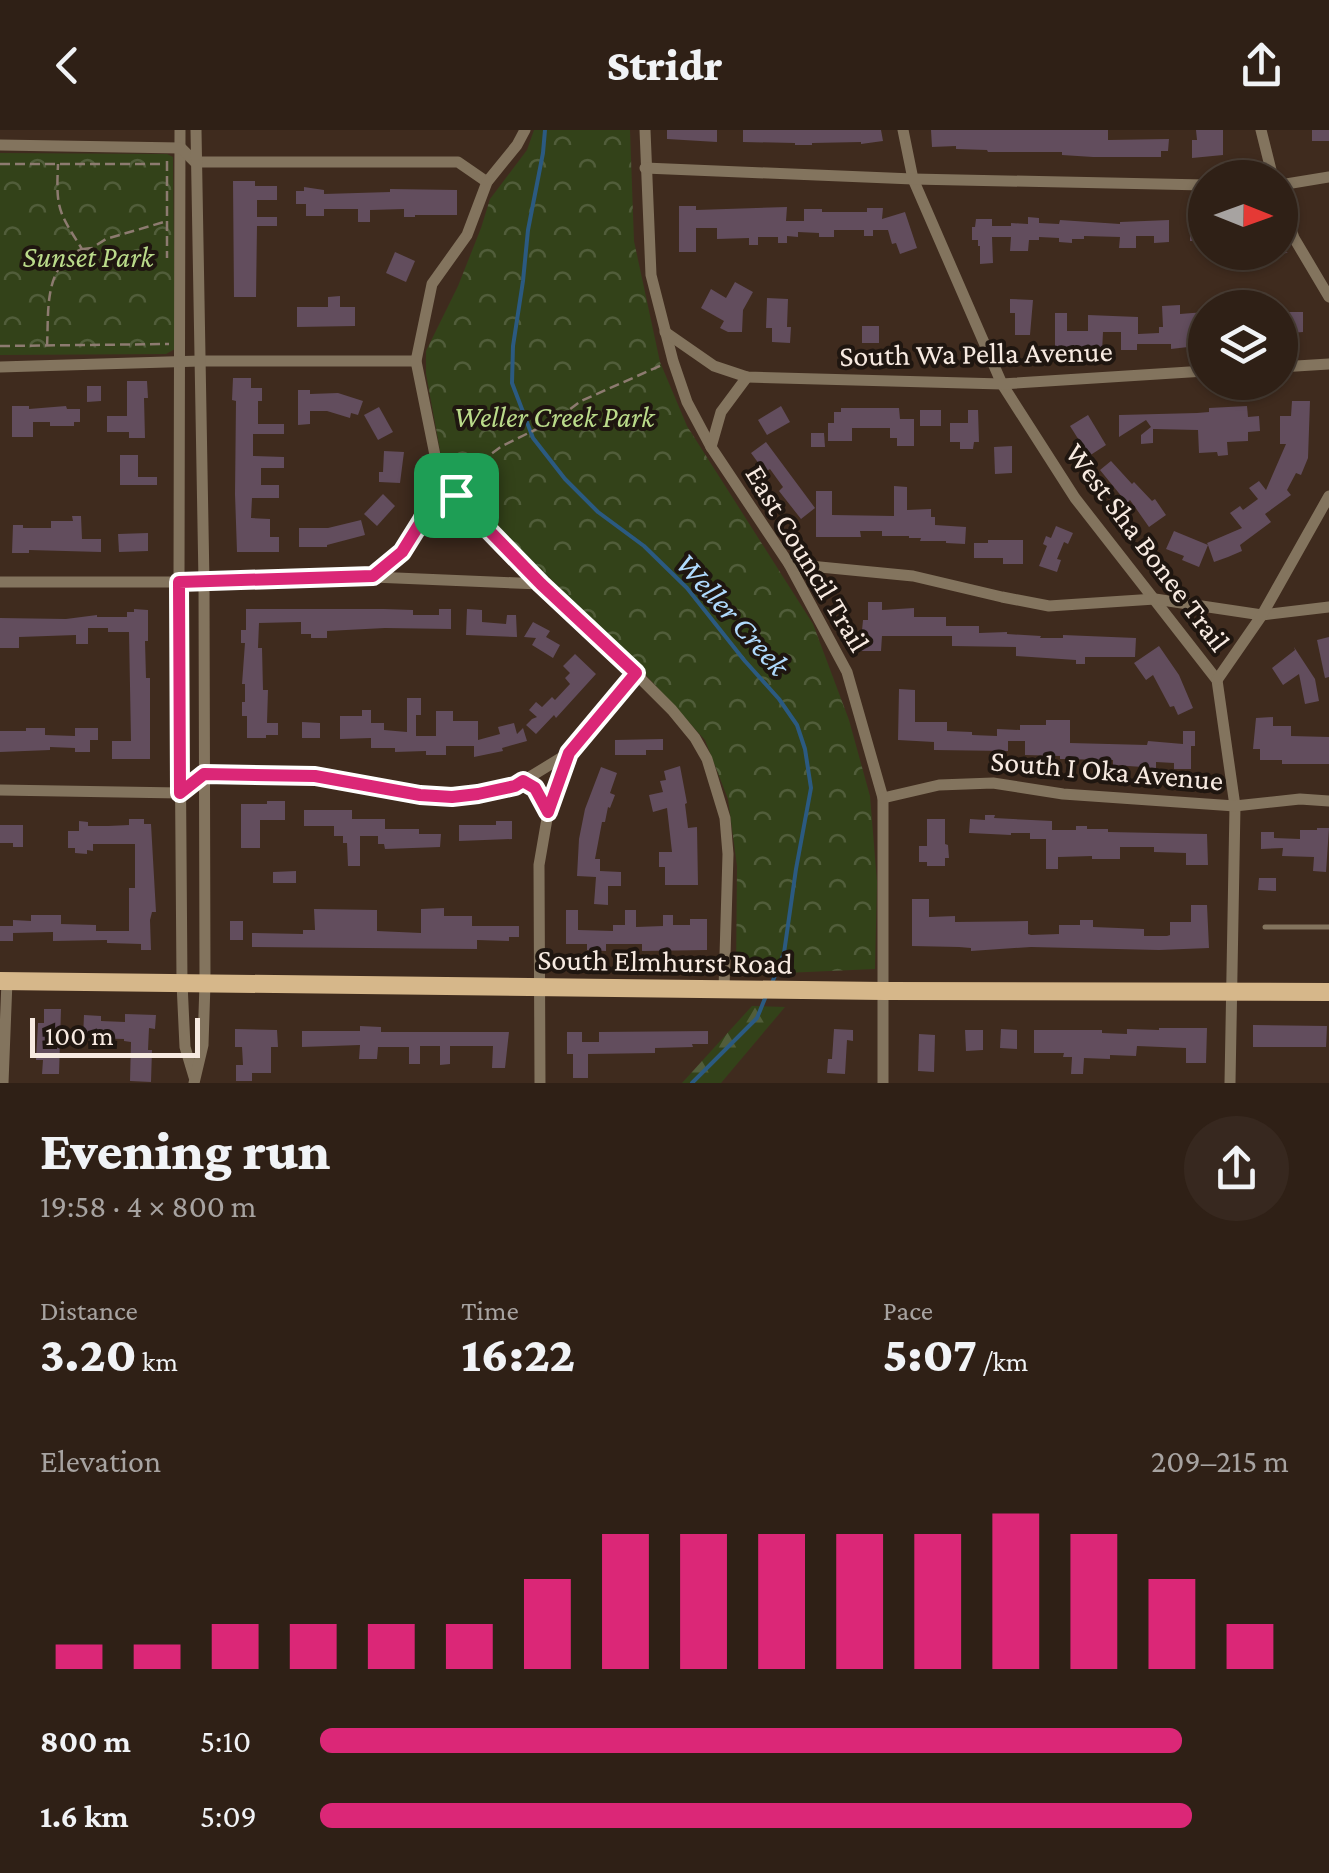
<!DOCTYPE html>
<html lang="en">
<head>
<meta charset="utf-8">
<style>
	:root { --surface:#2f2016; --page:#37281f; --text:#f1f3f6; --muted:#a7a3a1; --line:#4a3e35; --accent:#db2777 }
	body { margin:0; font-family:"Crimson Pro",serif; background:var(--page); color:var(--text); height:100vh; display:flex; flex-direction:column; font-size:38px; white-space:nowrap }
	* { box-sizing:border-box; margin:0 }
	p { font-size:32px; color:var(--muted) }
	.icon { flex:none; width:55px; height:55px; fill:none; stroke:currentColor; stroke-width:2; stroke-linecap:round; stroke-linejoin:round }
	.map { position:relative; height:953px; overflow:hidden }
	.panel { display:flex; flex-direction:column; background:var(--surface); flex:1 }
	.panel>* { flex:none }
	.needle { width:65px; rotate:91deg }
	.fabs { position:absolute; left:1188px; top:30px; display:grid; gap:20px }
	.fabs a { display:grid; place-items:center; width:110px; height:110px; border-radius:50%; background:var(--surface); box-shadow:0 2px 8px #0004,0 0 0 2px var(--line); font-size:50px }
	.scale { position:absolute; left:30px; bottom:25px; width:170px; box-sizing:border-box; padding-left:10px; border:5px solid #f7eae1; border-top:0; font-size:28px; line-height:35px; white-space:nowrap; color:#f7eae1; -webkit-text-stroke:8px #1f1610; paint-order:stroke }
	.pin { position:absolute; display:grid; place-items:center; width:85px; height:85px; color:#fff; margin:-42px; border-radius:20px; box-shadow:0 5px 15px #0006 }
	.round { display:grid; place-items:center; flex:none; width:105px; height:105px; border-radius:52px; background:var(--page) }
	.head { display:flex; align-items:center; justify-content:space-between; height:170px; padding:0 40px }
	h1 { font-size:55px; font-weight:800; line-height:75px }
	.figures { display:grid; grid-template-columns:repeat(3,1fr); gap:15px; height:170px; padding:10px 40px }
	.figures div { display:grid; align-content:center }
	.figures b { font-size:50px; font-weight:800 }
	.figures small { font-size:28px; font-weight:400 }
	.figures p { font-size:28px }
	.chart { height:280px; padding:20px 40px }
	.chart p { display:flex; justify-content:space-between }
	.chart svg { width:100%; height:180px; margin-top:10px; stroke:var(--accent); stroke-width:6 }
	ul { padding:0 40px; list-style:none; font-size:32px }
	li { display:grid; grid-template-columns:160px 120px 1fr; align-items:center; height:75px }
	li i { height:25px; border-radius:12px; background:var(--accent) }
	header { display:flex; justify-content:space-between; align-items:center; height:130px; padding:0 40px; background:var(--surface); font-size:45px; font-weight:800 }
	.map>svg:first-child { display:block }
</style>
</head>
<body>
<header><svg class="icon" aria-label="back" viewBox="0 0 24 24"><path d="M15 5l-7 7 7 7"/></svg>Stridr<svg class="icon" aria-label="share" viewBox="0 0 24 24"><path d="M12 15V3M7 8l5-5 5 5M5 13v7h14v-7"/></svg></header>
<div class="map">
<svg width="1329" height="953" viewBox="0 0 1329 953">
	<defs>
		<pattern id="forest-firs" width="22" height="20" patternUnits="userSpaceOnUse" patternTransform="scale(2.5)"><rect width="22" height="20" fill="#334219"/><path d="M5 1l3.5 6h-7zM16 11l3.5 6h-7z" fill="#515d3a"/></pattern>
		<pattern id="park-crowns" width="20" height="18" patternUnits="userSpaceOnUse" patternTransform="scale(2.5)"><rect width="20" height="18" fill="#334219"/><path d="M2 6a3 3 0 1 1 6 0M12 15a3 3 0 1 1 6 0" fill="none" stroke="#515d3a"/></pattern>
	</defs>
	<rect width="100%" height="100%" fill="#3f2b1e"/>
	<!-- forest -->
	<path fill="url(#forest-firs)" d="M752,876L785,877L721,953H682Z"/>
	<!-- park -->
	<g fill="url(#park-crowns)">
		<path d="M534,0H630L634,111L660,232L687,296L813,494L849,590L870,666L877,752L875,839L736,845L737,736L728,669L705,610L626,523L452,352L442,331L426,244V221L458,156L481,98L490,69L527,20Z"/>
		<path d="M0,23L167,24L173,27L175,219L166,224L0,225Z"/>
	</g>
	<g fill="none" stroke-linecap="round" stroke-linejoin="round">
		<!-- stream -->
		<g stroke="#2b5a81" stroke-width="4">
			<path d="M545,0L543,23L528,100L523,151L513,216L512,253L533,308L565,349L598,382L644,416L687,458L744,530L779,569L797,595L805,619L811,658L796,739L784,823L772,853"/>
			<path d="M692,953L757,888L766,866"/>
		</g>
	</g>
	<!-- building -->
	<g fill="#624d5d">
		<path d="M667,0H717V12L667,9Z"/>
		<path d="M743,0H881L883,11L861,14V12L812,13V15H795V13L743,12Z"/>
		<path d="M931,0H1108V10L1169,9L1168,21H1161V27H1093L1062,25V22H988L987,20L956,19V16L932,17Z"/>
		<path d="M1196,0H1223V25L1192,28V10H1197Z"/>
		<rect x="1312" y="0" width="17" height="11"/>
		<path d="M233,51H255V56H277V70H257V87H277V96H257L256,167H234Z"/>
		<path d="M304,57L324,60V64L390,62V59L457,60V85H415V87H404V79L370,80V92H358V79H324V86H306V74H296V61H304Z"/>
		<path d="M679,76H696V80L787,77L786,91H804V79H822V82H867V78H883L882,89L905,82L917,118L900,124L896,113L892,114L888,100H873V106H864V100H834V107H819V103L798,102V107L787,106V113H778V107H758V115H749V108L717,109V98H696V122H679Z"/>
		<path d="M1028,87L1039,88V93L1059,94L1060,90L1120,94V92L1169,90V112L1154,113V106H1136V118H1119L1120,107L1084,106V109H1072V113L1059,112V108L1039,107V110H1029L1028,121H1010L1011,107H992L993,133L980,134V116H978V110H972V97H975L976,89H992V96H1011V93L1028,94Z"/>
		<rect x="1190" y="94" width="15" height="17"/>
		<path d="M395,122L415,131L406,152L386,143Z"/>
		<path d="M1250,122H1288L1256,137Z"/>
		<path d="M735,152L753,162L743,180L742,202H728L720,198L724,191L701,178L711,159L726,168Z"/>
		<path d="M340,166V177H355V196L297,197V177H328V167Z"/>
		<path d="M767,168L788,169L787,197H791L790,213L772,212V198H766Z"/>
		<path d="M1010,169L1033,170L1030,205H1015V183H1010Z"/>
		<path d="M1180,175V184L1205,182V215L1171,219V214H1137V220H1121V202H1103L1102,222L1055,221V183H1067V201H1088V185L1138,187V204L1159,203V197H1163L1162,176Z"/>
		<path d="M1289,182H1303V202L1290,203Z"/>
		<rect x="862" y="196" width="17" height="17"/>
		<path d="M233,248H251V258H262V271H258V294H284V304H253V326L284,327V338H261V355H279V368H252L251,388L270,389V407H279V422H237L235,364L236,271L232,270Z"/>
		<path d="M127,251H147L148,268H144L145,308H129V302H107V286H127Z"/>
		<path d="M87,256H101V271L87,272Z"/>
		<path d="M298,260H310V264L338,263L363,271L358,285L351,283L350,288L327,281H310V294L298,295Z"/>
		<path d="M1292,271H1310L1308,328L1301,345L1296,343L1287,360L1291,365L1265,384L1271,392L1240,415L1242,421L1228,427L1214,432L1208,415L1199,437L1182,430L1184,426L1166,419L1174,401L1208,415L1207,413L1242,398L1230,383L1240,376L1243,380L1258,369L1249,358L1259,351L1266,360L1286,314H1280V286H1291Z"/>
		<path d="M12,276H29V279L66,276L67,279H80V292H74V296H50V292H33V307H12Z"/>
		<path d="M781,276L790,292L767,305L758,290Z"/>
		<path d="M1247,276L1248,287L1259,286L1260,301L1248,302V311L1227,312L1228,325L1218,326L1217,322L1199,323L1198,300L1153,299V313L1141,314V305L1151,297L1146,290L1119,307V285L1197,283L1209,282V278Z"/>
		<path d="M379,277L393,302L378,310L364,285Z"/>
		<path d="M841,278H899L900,289H914V316H897V308H890V298H852V311H828V293H834V282H841Z"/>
		<rect x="920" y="280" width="21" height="16"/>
		<path d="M968,280H978L979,312H974L973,319H960V312H950V293H968Z"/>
		<path d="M1088,285L1106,315L1089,326L1070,296Z"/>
		<path d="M811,303H824L825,317H811Z"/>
		<path d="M766,312L815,378L801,389L779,361L783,357L770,339L765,342L751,323Z"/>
		<path d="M1012,316V343L995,344L994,317Z"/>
		<path d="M384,321L404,322L400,353L379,352V342H383Z"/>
		<path d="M120,325H138V347H157V355H120Z"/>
		<path d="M1111,331L1132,354L1134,352L1152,371L1155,369L1166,385L1149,397L1130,370L1127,373L1100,340Z"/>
		<path d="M894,356L907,357V380L931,379V387H935V395L966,397L965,414L946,413V411H920L921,408H909V406H882V401H860L861,407H816V361H832V385L894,386Z"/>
		<path d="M383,364L395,376L377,396L364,384Z"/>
		<path d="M72,386H81L82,409H101V422L29,420V423H12L13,395H23V398H51V391H73Z"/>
		<path d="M361,390L365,405L327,415V417H299V398H328Z"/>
		<path d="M1056,396L1073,403L1068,414L1064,412L1057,429L1061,430L1057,442L1039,436L1047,416L1043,414L1046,406L1051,408Z"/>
		<path d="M148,403V421L119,422L118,404Z"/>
		<path d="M988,410H1023V434H1003V428H974V413H988Z"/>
		<path d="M868,472H882V480L914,478V487H946V496H979V503L1007,502V504L1041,506L1040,508H1063V505L1136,508L1135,527H1085V534H1076V530L1016,526V517L952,516V506H882L881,521H860L863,490H868Z"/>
		<path d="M134,479L148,480V511H145L146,548H150V629H112V611H131L129,502H108V498H88V514H76V505L19,507V518H0V488L66,489L97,485V487H127V482H134Z"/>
		<path d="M246,479H384L413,480V485H439V479H451V499L385,498L327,501V508H311V504H301V492L259,493L258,518H262L263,560H268L267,593H278V605H266V608H247V586H242V572H245V554H242L245,513H241V500H246Z"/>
		<path d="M467,479L482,480V492L506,494L507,485H516L517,507L466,505Z"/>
		<path d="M533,492L550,501L546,507L560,515L553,528L532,515L536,508L524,507Z"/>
		<path d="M1329,507V547L1325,548L1317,510Z"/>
		<path d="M1159,516L1179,545L1193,578L1178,585L1174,576L1170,577L1153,545L1146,550L1134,533Z"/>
		<path d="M1294,517L1315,549L1319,571L1305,574L1299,544L1283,555L1272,538L1295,520Z"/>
		<path d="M575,524L596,544L556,588L554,585L536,604L526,595L532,589L537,587L529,580L536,572L542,577L552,567L555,570L570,554L565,548L570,543L563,536Z"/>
		<path d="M899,559L915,560V592H947V601L972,602V605L997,606V599L1020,600V595H1046V590H1070V613L1147,615L1148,611L1183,614V601H1195V616H1191V639H1174V633L1156,632V638L1143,637L1113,635V630L1060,629V626L1025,625V611H1008V621L934,620V612L898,610Z"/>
		<path d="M407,568H421V585H416V606H436V581H453V591H478V610L500,604L498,597L514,593L517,604L523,598L527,611L502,618L503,621L474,627V616H446V625H426V621L395,622V618H371V608L340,609V586H362V580H371V593H384V600L407,602Z"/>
		<path d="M1273,587V596H1291V606L1329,607V634H1282V630H1260V619H1253L1256,588Z"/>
		<path d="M302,592L320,593V608H302Z"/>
		<path d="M26,598H45V605L75,606V598H98V610H90V622H75V618L50,617V620L0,622V601H26Z"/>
		<path d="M663,609V620H646V625H615V610Z"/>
		<path d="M680,636L687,673L685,674L688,698L697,697L698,755H665V737H659V722H672L667,678L653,682L649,665L663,662L660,651L666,650L664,641Z"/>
		<path d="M601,637L617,643L610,663L615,665L610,678L608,677L605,692H602L595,729H600V741L621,742V756H608V775L594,774L596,747L577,746L579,709L585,679Z"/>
		<path d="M267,671H285V690H260V718H241V674H267Z"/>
		<path d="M304,680H352V689H385V699H419V704H441L440,717L385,719L384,714H378V706H360V736H348L347,713H343V706H334V696H304Z"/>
		<path d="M985,685H995L994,688L1052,691V700H1076V696H1087V699H1108V702L1207,704L1208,735H1186V723L1154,722V717H1120V729H1092V726L1058,727V739H1046V709H1030V703H1011V705L969,703L970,689L985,690Z"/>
		<path d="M129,689H144V694H151L156,782H152L150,790L151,820H141V814L107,813V810L53,811V802L13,803V811H0V796H13V790L31,791V785H61V794L96,795V801H129V758H135V714H93V721L87,720V724L75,723V718H68V701H79V691L88,692V696H108L129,695Z"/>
		<path d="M927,689H945V714L948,715L949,728H945V736H927V732H919V716H927Z"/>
		<path d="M496,691H512V709L459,711V695H496Z"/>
		<path d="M0,695H23V717H13V713H0Z"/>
		<path d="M1317,698H1329L1326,742L1313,741L1314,727L1282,726L1283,718L1261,719V702H1274V708L1300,709V700H1317Z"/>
		<path d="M296,741V753H273V742Z"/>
		<path d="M1259,748H1276V761L1258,760Z"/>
		<path d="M912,769H929V787L955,786V792L1028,791V804L1031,805L1059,804V795H1080V790H1093V797L1144,799V806H1167L1170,805V792H1191V775H1207L1209,818L1159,820L1031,817L971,821V818L959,817L912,816Z"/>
		<path d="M444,778V786H472V796H519V807H509V811L477,810V819L252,817V803L303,804V800H315L314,779L377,780V801L421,803V779Z"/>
		<path d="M566,780H578V800L613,801V795H625V780H636V797L663,796V785H673V795H690V789H707V820L642,821V814H606V821L587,820V814H566Z"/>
		<rect x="230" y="791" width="13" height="19"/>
		<path d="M44,879H61L59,944H42L43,930H36L38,893H44Z"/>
		<path d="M125,884L156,885L155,899L149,898L148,920H152L151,952L130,951L131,912L124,911V909L83,908L84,885L101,886V891L125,892Z"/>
		<path d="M1253,895L1327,896L1326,917H1253Z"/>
		<path d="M360,896L381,897V902H509L505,938H492L493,916H450V934L440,935V916H420V934H409V917H378L377,929H359L360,915L302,917V901H360Z"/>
		<path d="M1159,898H1207L1206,933H1186V918L1137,916L1136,926L1110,925V929L1084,928L1083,944H1071L1072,927H1063L1064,923H1034V900H1102V903L1127,904V899L1159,900Z"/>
		<path d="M235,899L277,900L278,917H271V943H252V951H236V935H243L242,917H235Z"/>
		<path d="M834,899L853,900V911L847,910L845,944L827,943L828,929H832Z"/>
		<path d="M1001,899L1017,900V919L1000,918Z"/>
		<path d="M965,900H983V920L966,921Z"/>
		<path d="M708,901V914H692L693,917L655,918V923L588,924V948H573V924H567V902H582V912H599V902Z"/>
		<path d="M919,904L935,905L934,942L918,941Z"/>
	</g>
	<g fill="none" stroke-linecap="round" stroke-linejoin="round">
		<!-- path -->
		<g stroke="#8d7b70" stroke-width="2.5" stroke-dasharray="10 5" stroke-linecap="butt">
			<path d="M167,31V128"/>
			<path d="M0,34H165"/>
			<path d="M83,119L92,118L106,109L164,92"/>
			<path d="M0,216L169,214"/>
			<path d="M47,216C49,180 43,136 82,119C58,81 56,79 58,34"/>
			<path d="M463,357L484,329L502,316L557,289L581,271L662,235"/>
		</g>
		<!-- service -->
		<path stroke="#83745e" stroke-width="5" d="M1265,797H1329"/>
		<!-- minor -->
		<g stroke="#83745e" stroke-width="11">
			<path d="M180,0L179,452L182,853L185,917L194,947"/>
			<path d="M645,0L651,145L673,231L687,272L711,317L789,434L847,542L883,668V953"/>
			<path d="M903,0L913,49L1002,254L1075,368L1217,550L1235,676L1230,953"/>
			<path d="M1261,0L1273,48"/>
			<path d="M0,15L181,18L195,32H458L487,52"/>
			<path d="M645,38L913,49L1205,55"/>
			<path d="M1280,55L1329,47"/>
			<path d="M1280,68L1294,108L1329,167"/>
			<path d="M665,202L714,236L747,247L1002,254L1205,241"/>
			<path d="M0,237L200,231H416"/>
			<path d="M1280,237L1329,234"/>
			<path d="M711,317L721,282L747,247"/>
			<path d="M440,350L541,454L635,543L672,580L695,608L707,629L725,688L728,724L724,859"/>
			<path d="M789,434L913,446L1002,467L1049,476L1155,469L1262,485L1329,477"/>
			<path d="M373,447L402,422L422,391L440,350L416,231L432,154L467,105L487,52L517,15L525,0"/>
			<path d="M0,452H192L373,447L541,454"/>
			<path d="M1217,550L1262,485L1329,366"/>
			<path d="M523,651L535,658L548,683"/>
			<path d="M0,660L180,663L204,645L315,646L420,665L452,667L478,665L515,656L569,623"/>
			<path d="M883,668L939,655L993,653L1063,664L1235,676L1300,669L1329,671"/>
			<path d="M3,953L7,851"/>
			<path d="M194,953L203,915L205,853L204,452L196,0"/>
			<path d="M540,953L539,735L548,683L569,623L635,543"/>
		</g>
		<!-- primary -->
		<path stroke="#d6b78a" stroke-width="18" d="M0,851L884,861L1329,862"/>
	</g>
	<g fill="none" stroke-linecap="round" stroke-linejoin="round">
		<!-- route casing -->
		<g stroke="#fff" stroke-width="20">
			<path id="route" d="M440,350L541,454L636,543L569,623L548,682L535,658L523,651L515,656L478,664L452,667L420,665L315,646L204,644L180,663L179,452L373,446L402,422L422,390Z"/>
		</g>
		<!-- route -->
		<use href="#route" stroke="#db2777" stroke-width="12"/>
	</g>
	<g text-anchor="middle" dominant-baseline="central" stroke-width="8" stroke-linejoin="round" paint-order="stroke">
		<!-- park labels -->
		<g font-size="30" font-style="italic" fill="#badb8a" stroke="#1f1610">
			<text x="88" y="126">Sunset Park</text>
			<text x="554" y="286">Weller Creek Park</text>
		</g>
		<!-- street labels -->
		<g font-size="30" fill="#f7eae1" stroke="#1f1610">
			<text transform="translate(976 223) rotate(-1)">South Wa Pella Avenue</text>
			<text transform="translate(1148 417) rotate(53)">West Sha Bonee Trail</text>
			<text transform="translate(808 428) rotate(59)">East Council Trail</text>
			<text transform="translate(1107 640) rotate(5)">South I Oka Avenue</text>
			<text transform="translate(665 831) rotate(1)">South Elmhurst Road</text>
		</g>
		<!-- water labels -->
		<g font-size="32" font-style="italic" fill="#b0dafe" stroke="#1f1610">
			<text transform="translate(733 484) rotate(48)">Weller Creek</text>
		</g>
	</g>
</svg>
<div class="fabs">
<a><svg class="needle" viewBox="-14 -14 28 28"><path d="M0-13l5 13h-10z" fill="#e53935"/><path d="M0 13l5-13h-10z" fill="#a7a3a1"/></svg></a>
<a><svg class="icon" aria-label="layers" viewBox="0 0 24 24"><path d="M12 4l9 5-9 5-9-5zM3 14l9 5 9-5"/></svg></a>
</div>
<div class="scale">100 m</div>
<div class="pin" style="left:456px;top:365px;background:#1e9e55"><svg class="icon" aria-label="arrive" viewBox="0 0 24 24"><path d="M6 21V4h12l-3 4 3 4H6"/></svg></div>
</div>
<section class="panel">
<div class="head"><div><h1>Evening run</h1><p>19:58 · 4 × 800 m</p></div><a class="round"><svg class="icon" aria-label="share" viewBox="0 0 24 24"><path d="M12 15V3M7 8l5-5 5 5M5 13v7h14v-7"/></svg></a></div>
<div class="figures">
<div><p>Distance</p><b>3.20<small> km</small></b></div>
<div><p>Time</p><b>16:22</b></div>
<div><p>Pace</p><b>5:07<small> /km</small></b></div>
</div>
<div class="chart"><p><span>Elevation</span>209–215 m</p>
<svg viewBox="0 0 160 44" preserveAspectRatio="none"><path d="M5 44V38M15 44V38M25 44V33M35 44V33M45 44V33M55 44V33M65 44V22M75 44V11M85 44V11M95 44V11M105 44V11M115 44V11M125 44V6M135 44V11M145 44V22M155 44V33"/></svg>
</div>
<ul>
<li><b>800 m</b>5:10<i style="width:89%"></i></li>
<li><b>1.6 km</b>5:09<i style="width:90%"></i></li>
</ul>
</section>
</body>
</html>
